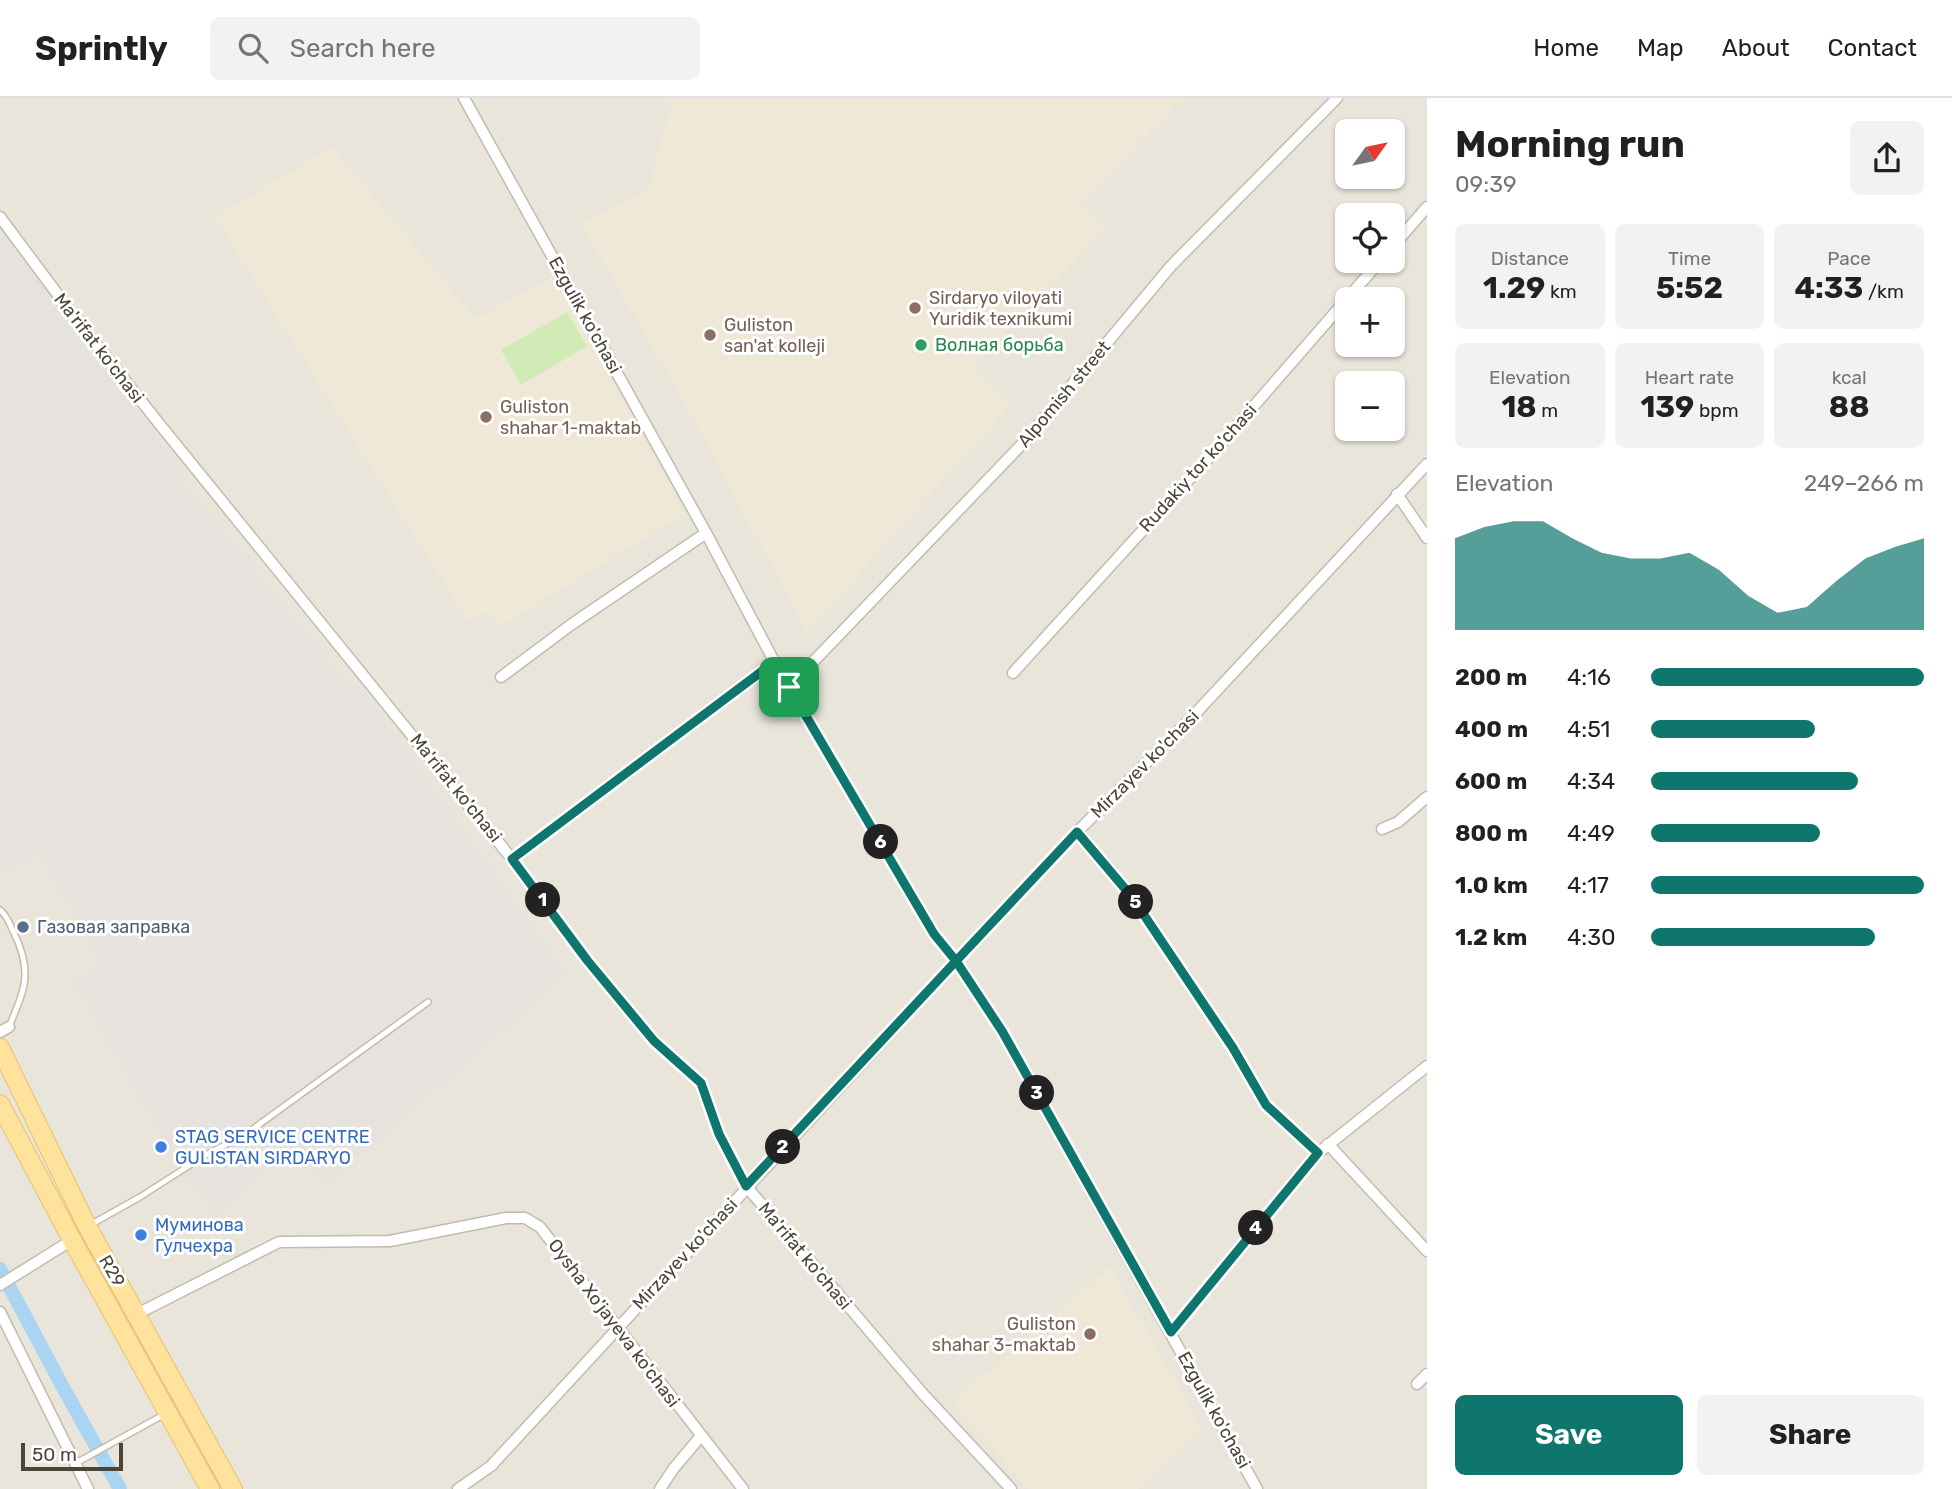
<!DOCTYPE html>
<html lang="en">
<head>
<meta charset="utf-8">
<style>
	:root { --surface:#fff; --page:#f2f2f2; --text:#202124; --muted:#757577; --line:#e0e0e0; --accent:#0f766e }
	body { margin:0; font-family:Rubik,sans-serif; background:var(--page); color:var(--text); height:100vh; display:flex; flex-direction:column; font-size:26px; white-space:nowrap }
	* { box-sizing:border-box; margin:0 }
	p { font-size:23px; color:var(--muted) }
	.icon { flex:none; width:38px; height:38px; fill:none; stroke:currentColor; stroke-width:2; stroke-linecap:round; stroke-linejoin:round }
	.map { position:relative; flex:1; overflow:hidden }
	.details { display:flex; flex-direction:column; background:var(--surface); width:525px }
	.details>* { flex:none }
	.needle { width:46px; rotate:57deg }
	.buttons { position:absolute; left:1335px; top:21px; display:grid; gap:14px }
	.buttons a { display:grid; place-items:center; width:70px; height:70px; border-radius:10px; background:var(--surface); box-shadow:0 2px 5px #0004; font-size:35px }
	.scale { position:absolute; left:21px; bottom:18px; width:102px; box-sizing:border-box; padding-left:7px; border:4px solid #4b4439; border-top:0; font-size:19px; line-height:24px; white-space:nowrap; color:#4b4439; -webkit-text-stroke:5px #fff; paint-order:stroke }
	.pin { position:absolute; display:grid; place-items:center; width:60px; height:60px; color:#fff; margin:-30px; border-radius:14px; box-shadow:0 4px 10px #0006 }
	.km { position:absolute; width:35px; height:35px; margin:-18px; border-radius:50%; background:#222; color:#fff; font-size:19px; line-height:35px; text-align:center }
	.round { display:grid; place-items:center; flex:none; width:74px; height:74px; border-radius:10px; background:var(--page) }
	.summary { display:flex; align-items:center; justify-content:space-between; height:119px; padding:0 28px }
	h1 { font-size:38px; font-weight:700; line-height:52px }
	.metrics { display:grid; grid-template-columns:repeat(3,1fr); gap:10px; height:119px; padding:7px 28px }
	.metrics div { display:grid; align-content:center; border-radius:10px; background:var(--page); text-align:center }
	.metrics b { font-size:30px; font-weight:700 }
	.metrics small { font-size:19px; font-weight:400 }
	.metrics p { font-size:19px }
	.chart { height:196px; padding:14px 28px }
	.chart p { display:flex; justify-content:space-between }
	.chart svg { width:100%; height:126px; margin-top:7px; fill:var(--accent); opacity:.7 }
	.primary-button { display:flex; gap:14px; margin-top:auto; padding:14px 28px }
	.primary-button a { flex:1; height:80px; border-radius:10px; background:var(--accent); color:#fff; font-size:28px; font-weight:700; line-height:80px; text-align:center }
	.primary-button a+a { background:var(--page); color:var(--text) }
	ul { padding:0 28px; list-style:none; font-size:23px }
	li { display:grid; grid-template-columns:112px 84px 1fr; align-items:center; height:52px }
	li i { height:18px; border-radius:9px; background:var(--accent) }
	header { display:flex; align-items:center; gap:42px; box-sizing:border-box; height:98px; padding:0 35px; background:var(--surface); border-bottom:2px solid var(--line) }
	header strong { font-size:33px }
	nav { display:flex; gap:38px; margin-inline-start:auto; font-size:24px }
	.search { width:490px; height:63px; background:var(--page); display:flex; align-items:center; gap:18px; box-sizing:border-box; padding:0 24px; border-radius:10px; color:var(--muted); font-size:26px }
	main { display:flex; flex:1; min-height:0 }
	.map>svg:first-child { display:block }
</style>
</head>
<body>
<header>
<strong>Sprintly</strong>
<div class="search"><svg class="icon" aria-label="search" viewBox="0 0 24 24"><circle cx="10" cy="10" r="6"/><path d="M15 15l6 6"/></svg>Search here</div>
<nav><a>Home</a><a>Map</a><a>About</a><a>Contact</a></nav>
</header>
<main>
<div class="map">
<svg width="1427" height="1391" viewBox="0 0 1427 1391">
	<rect width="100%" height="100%" fill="#f6f3ec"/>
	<!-- residential -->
	<path fill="#eae5da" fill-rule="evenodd" d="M0,0H1427V1391H0ZM1348,33H1393V79H1348ZM1348,117H1393V163H1348ZM1348,201H1393V247H1348ZM1348,285H1393V331H1348Z"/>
	<!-- industrial -->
	<path fill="#e6e2dd" d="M0,127L183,375L177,377L351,591L359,586L565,877L328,1084L291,1045L214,1116L175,1059L76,885L102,868L42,755L0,775Z"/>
	<!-- education -->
	<g fill="#efe8d6">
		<path d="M665,0H1183L1079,107L1106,130L973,270L1010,307L807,534L696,325L581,125L649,90L671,9Z"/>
		<path d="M332,49L476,221L553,179L685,416L502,527L487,514L468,523L215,119Z"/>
		<path d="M1109,1169L1203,1331L1138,1391H1029L953,1304Z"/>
	</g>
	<!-- park -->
	<path fill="#d2eab5" d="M567,214L587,248L521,287L501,252Z"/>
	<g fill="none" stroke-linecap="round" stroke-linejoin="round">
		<!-- canal -->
		<path stroke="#a9d4f2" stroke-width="14" d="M0,1171L66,1295L120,1391"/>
		<!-- service casing -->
		<g stroke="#c2bbae" stroke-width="8">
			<g id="service">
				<path d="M0,812C7,817 10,827 14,835C33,874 25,890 9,929"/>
				<path d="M90,1127L140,1099L204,1058L246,1036L428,904"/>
				<path d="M76,1365L165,1316"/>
			</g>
		</g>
		<!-- minor casing -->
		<g stroke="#c2bbae" stroke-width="13">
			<g id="minor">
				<path d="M464,0L706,435L774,563L934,836L956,863L1002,933L1257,1391"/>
				<path d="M0,119L70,213L161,328L512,761L587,862L654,943L701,985L719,1036L746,1088L923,1296L1011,1391"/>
				<path d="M1393,148L1427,109"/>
				<path d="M1397,396L1427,440"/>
				<path d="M1013,575L1213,355L1380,163"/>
				<path d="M501,579L572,526L706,435"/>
				<path d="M789,589L1025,343L1171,168L1337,0"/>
				<path d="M1382,731L1398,724L1427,699"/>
				<path d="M1077,734L1132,799L1233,950L1266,1007L1318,1055"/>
				<path d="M512,761L774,563"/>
				<path d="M0,934L9,929"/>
				<path d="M1328,1046L1427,1153"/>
				<path d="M0,1187L72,1142"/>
				<path d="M0,1214L88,1391"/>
				<path d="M137,1216L279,1144L390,1143L506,1120H525L540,1129L743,1391"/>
				<path d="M1171,1234L1318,1055L1427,968"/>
				<path d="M1417,1286L1427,1276"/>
				<path d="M458,1391L491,1368L956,863L1077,734L1194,617L1427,366"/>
				<path d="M660,1391L674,1370L701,1338"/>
			</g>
		</g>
		<!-- primary casing -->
		<g stroke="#e6c16a" stroke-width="20">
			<g id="primary">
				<path d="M0,950L87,1128L233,1391"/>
				<path d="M0,1006L72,1142L210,1391"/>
			</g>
		</g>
		<!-- service -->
		<use href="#service" stroke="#fff" stroke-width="5"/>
		<!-- minor -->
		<use href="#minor" stroke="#fff" stroke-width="10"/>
		<!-- primary -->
		<use href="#primary" stroke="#ffe39c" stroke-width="18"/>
	</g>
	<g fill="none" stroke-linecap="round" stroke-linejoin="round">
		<!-- route casing -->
		<g stroke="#fff" stroke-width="14">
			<path id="route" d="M789,589L774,564L512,761L587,862L654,943L701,985L719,1036L746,1088L956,863L1002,933L1171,1234L1318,1055L1266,1007L1233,950L1132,799L1077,734L956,863L934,836L789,589"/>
		</g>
		<!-- route -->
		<use href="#route" stroke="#0f766e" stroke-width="9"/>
	</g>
	<!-- markers -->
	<g fill="#8d6e63" stroke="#fff" stroke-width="2.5">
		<circle cx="915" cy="210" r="7"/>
		<circle cx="710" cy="237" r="7"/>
		<circle cx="486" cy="319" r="7"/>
		<circle cx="1090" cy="1236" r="7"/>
	</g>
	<circle fill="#2e9e5b" stroke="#fff" stroke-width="2.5" cx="921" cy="247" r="7"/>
	<circle fill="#5c6f8a" stroke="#fff" stroke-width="2.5" cx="23" cy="829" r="7"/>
	<g fill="#3f7fe0" stroke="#fff" stroke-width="2.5">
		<circle cx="161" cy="1049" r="7"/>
		<circle cx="141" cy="1137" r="7"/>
	</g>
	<g text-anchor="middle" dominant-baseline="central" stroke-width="6" stroke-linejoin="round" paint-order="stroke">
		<!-- education labels -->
		<g font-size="18" fill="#785e54" stroke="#fff" text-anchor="start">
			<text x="929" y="200">Sirdaryo viloyati<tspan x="929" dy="21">Yuridik texnikumi</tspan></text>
			<text x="724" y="227">Guliston<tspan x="724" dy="21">san'at kolleji</tspan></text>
			<text x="500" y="309">Guliston<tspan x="500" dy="21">shahar 1-maktab</tspan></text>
			<text x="1076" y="1226" text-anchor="end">Guliston<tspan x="1076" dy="21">shahar 3-maktab</tspan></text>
		</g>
		<!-- street labels -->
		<g font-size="18" fill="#4b4439" stroke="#fff">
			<text transform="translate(585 217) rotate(61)">Ezgulik ko'chasi</text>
			<text transform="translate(99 250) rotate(52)">Ma'rifat ko'chasi</text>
			<text transform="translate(1064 296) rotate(-50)">Alpomish street</text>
			<text transform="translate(1198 370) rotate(-48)">Rudakiy tor ko'chasi</text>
			<text transform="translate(1145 666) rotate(-45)">Mirzayev ko'chasi</text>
			<text transform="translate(456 690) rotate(51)">Ma'rifat ko'chasi</text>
			<text transform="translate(685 1156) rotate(-47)">Mirzayev ko'chasi</text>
			<text transform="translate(805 1158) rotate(50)">Ma'rifat ko'chasi</text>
			<text transform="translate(112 1173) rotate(60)">R29</text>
			<text transform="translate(614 1225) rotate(53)">Oysha Xo'jayeva ko'chasi</text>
			<text transform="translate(1214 1312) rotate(61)">Ezgulik ko'chasi</text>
		</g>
		<!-- leisure labels -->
		<g font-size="18" fill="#27864d" stroke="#fff" text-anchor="start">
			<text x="935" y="247">Волная борьба</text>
		</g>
		<!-- service labels -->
		<g font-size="18" fill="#4e5e75" stroke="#fff" text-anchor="start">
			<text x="37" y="829">Газовая заправка</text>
		</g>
		<!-- shop labels -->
		<g font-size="18" fill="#366cbe" stroke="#fff" text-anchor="start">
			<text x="175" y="1039">STAG SERVICE CENTRE<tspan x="175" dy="21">GULISTAN SIRDARYO</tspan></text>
			<text x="155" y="1127">Муминова<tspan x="155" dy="21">Гулчехра</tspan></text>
		</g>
	</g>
</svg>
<div class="buttons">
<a><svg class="needle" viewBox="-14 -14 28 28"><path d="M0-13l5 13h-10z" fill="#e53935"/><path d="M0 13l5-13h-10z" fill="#757577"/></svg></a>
<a><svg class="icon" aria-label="locate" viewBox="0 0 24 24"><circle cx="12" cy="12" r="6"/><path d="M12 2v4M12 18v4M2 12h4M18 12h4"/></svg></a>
<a>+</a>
<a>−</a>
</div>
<div class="scale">50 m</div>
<div class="pin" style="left:789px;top:589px;background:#1e9e55"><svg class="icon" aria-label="arrive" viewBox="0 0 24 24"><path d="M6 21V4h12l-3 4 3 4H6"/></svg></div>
<b class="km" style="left:543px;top:802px">1</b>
<b class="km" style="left:783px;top:1049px">2</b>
<b class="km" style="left:1037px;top:995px">3</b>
<b class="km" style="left:1256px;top:1130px">4</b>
<b class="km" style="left:1136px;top:804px">5</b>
<b class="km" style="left:881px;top:744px">6</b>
</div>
<section class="details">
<div class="summary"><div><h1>Morning run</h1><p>09:39</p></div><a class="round"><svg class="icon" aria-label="share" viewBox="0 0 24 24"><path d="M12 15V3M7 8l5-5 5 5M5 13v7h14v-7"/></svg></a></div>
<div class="metrics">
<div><p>Distance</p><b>1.29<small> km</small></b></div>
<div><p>Time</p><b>5:52</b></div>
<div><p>Pace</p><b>4:33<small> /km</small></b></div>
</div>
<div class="metrics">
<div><p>Elevation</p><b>18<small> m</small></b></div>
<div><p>Heart rate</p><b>139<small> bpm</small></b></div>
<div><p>kcal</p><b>88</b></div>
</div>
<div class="chart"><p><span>Elevation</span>249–266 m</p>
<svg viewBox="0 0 160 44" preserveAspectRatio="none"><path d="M0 44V12L10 8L20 6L30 6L40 12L50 17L60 19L70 19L80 17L90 23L100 32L110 38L120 36L130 27L140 19L150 15L160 12V44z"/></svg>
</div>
<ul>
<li><b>200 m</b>4:16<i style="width:100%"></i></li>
<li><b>400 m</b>4:51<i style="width:60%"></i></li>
<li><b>600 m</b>4:34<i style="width:76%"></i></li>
<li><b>800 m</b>4:49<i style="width:62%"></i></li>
<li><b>1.0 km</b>4:17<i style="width:100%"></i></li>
<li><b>1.2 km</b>4:30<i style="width:82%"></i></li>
</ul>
<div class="primary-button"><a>Save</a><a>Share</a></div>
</section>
</main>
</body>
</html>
